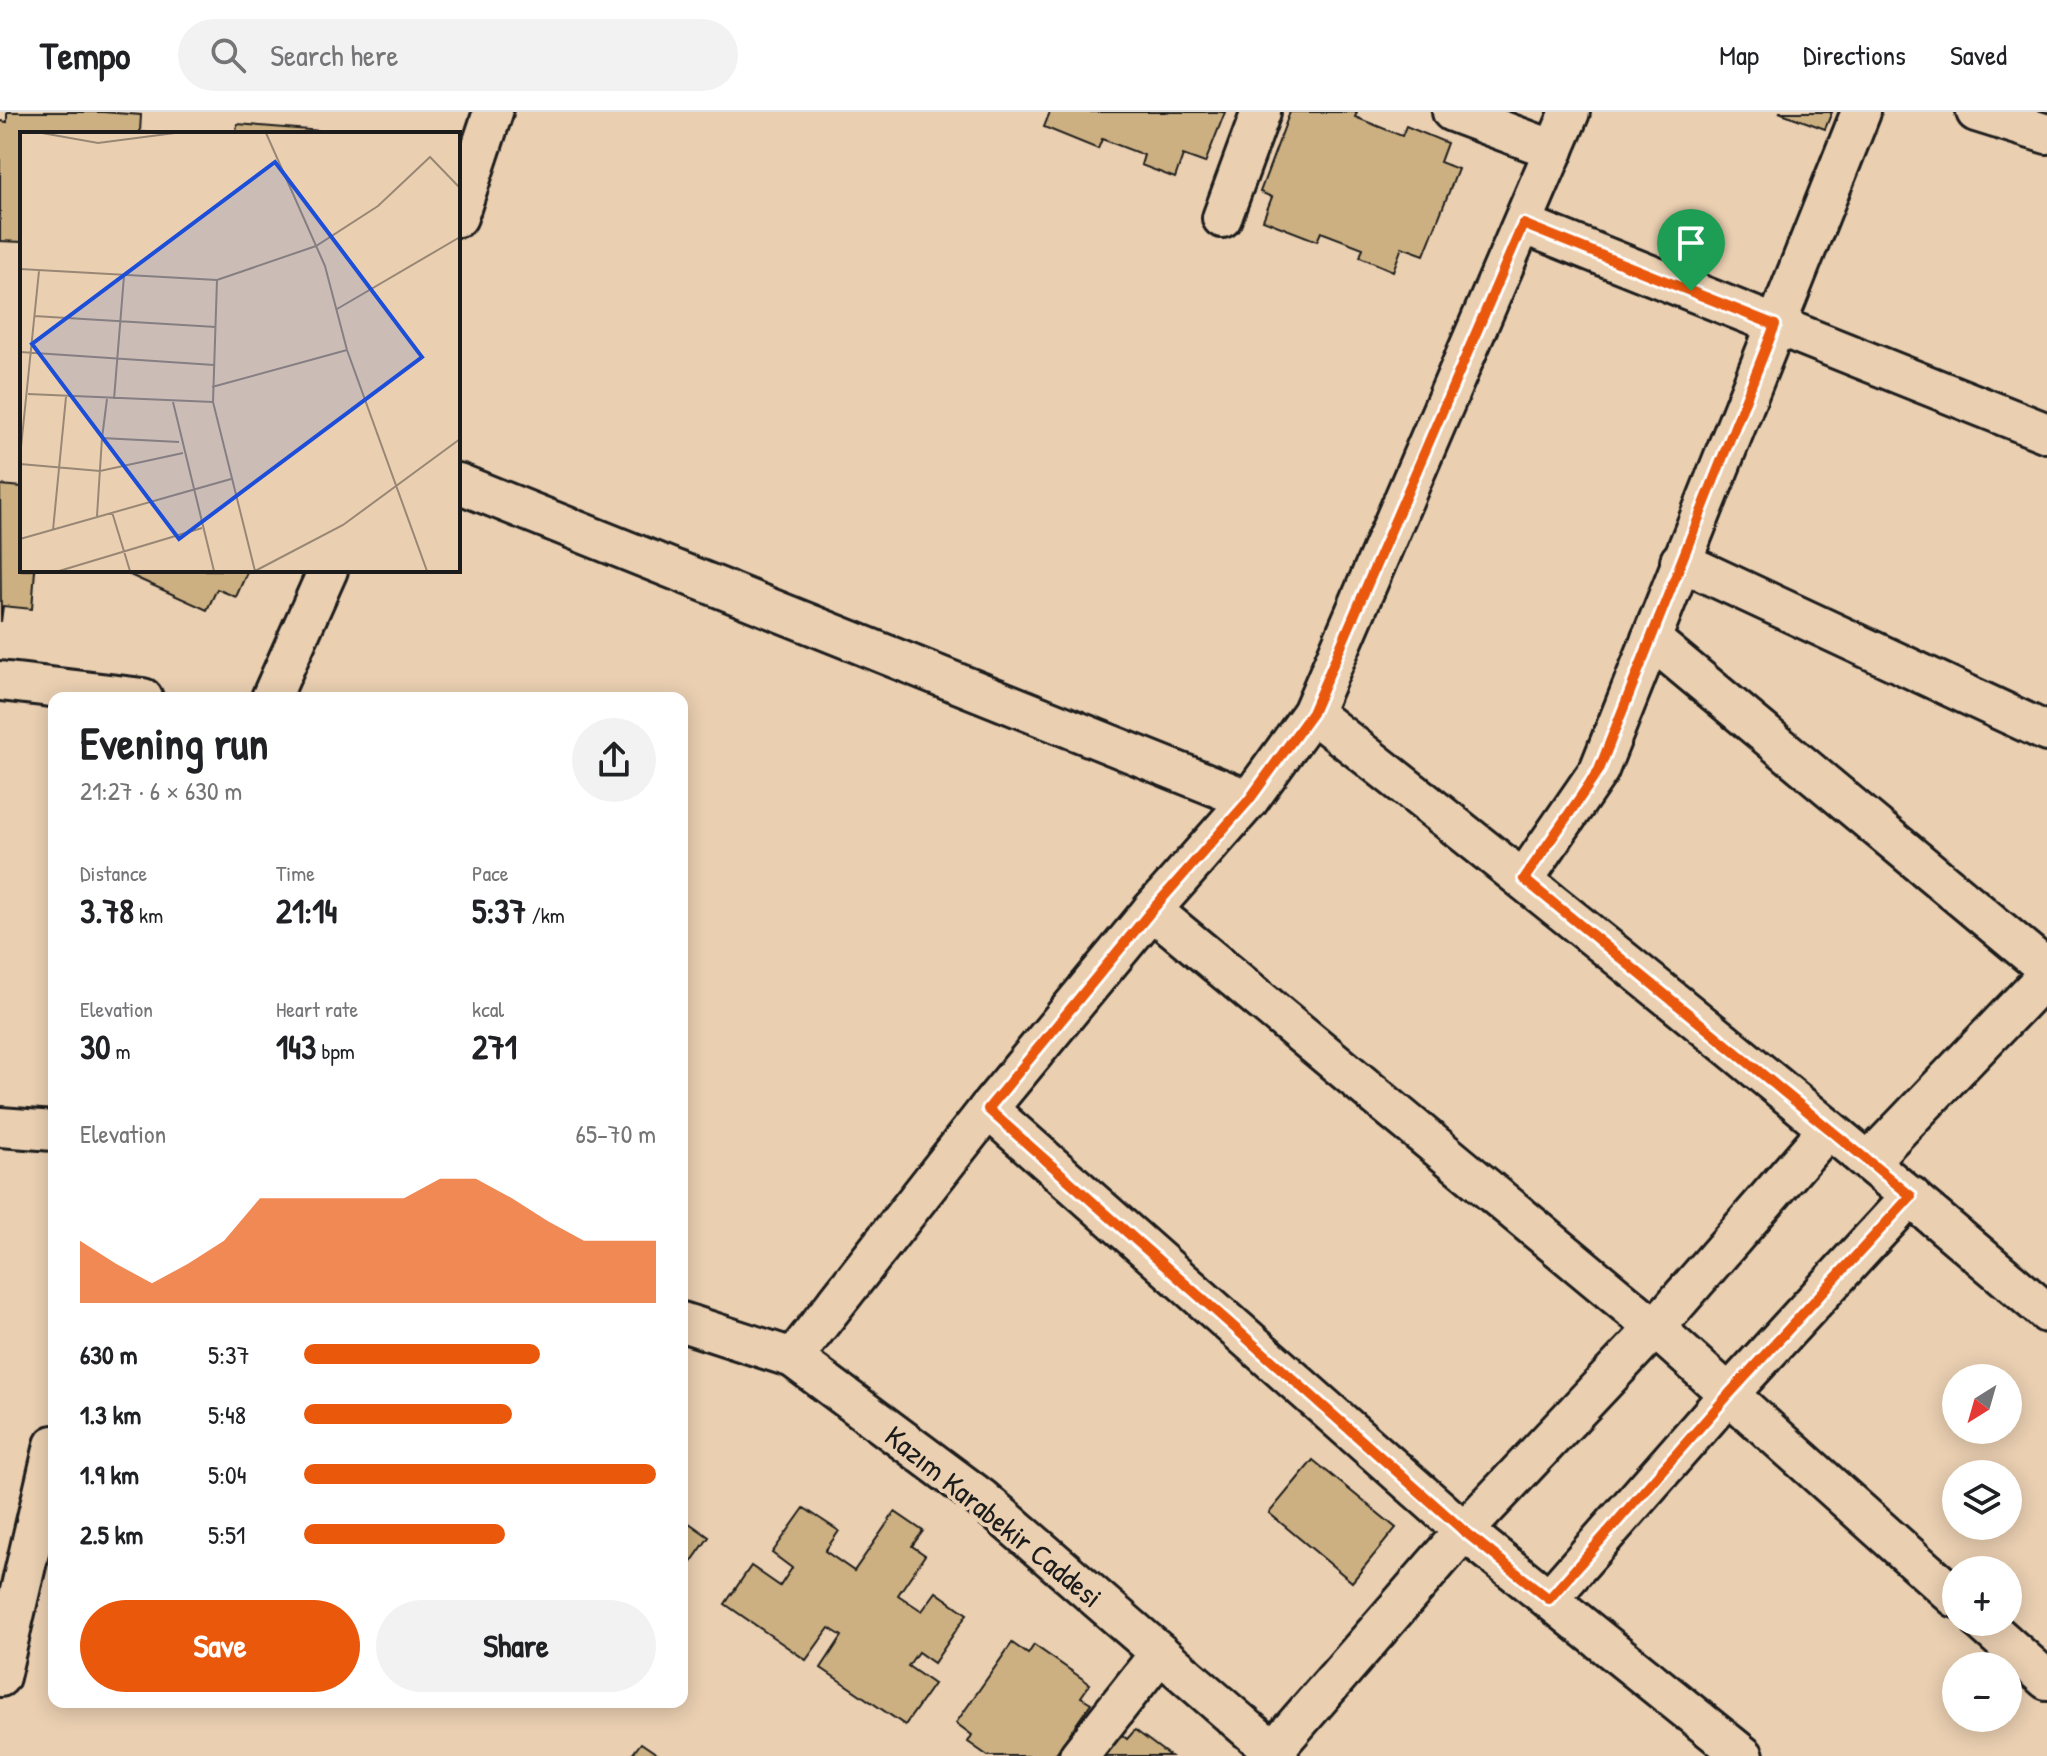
<!DOCTYPE html>
<html lang="en">
<head>
<meta charset="utf-8">
<style>
	:root { --surface:#fff; --page:#f2f2f2; --text:#202124; --muted:#757577; --line:#e0e0e0; --accent:#ea580c }
	body { margin:0; font-family:"Patrick Hand",sans-serif; background:var(--page); color:var(--text); height:100vh; display:flex; flex-direction:column; font-size:30px; white-space:nowrap }
	* { box-sizing:border-box; margin:0 }
	p { font-size:26px; color:var(--muted) }
	.icon { flex:none; width:44px; height:44px; fill:none; stroke:currentColor; stroke-width:2; stroke-linecap:round; stroke-linejoin:round }
	.map { position:relative; flex:1; overflow:hidden }
	.sheet { position:absolute; left:48px; top:580px; width:640px; height:1016px; display:flex; flex-direction:column; background:var(--surface); border-radius:16px; box-shadow:0 4px 20px #0003 }
	.sheet>* { flex:none }
	.needle { width:52px; rotate:217deg }
	.controls { position:absolute; left:1942px; top:1252px; display:grid; gap:16px }
	.controls a { display:grid; place-items:center; width:80px; height:80px; border-radius:50%; background:var(--surface); box-shadow:0 4px 20px #0003; font-size:40px }
	.pin { position:absolute; display:grid; place-items:center; width:68px; height:68px; color:#fff; margin:-82px -34px; border-radius:50% 50% 50% 0; rotate:-45deg; box-shadow:0 0 8px #0007 }
	.pin .icon { rotate:45deg }
	.round { display:grid; place-items:center; flex:none; width:84px; height:84px; border-radius:42px; background:var(--page) }
	.headline { display:flex; align-items:center; justify-content:space-between; height:136px; padding:0 32px }
	h1 { font-size:44px; font-weight:700; line-height:60px }
	.stats { display:grid; grid-template-columns:repeat(3,1fr); gap:12px; height:136px; padding:8px 32px }
	.stats div { display:grid; align-content:center }
	.stats b { font-size:34px; font-weight:700 }
	.stats small { font-size:22px; font-weight:400 }
	.stats p { font-size:22px }
	.chart { height:224px; padding:16px 32px }
	.chart p { display:flex; justify-content:space-between }
	.chart svg { width:100%; height:144px; margin-top:8px; fill:var(--accent); opacity:.7 }
	.button { display:flex; gap:16px; margin-top:auto; padding:16px 32px }
	.button a { flex:1; height:92px; border-radius:48px; background:var(--accent); color:#fff; font-size:32px; font-weight:700; line-height:92px; text-align:center }
	.button a+a { background:var(--page); color:var(--text) }
	ul { padding:0 32px; list-style:none; font-size:26px }
	li { display:grid; grid-template-columns:128px 96px 1fr; align-items:center; height:60px }
	li i { height:20px; border-radius:10px; background:var(--accent) }
	header { display:flex; align-items:center; gap:48px; box-sizing:border-box; height:112px; padding:0 40px; background:var(--surface); border-bottom:2px solid var(--line) }
	header strong { font-size:38px }
	nav { display:flex; gap:44px; margin-inline-start:auto; font-size:28px }
	.search { width:560px; height:72px; background:var(--page); display:flex; align-items:center; gap:20px; box-sizing:border-box; padding:0 28px; border-radius:44px; color:var(--muted); font-size:30px }
	.map>svg:first-child { display:block }
</style>
</head>
<body>
<header>
<strong>Tempo</strong>
<div class="search"><svg class="icon" aria-label="search" viewBox="0 0 24 24"><circle cx="10" cy="10" r="6"/><path d="M15 15l6 6"/></svg>Search here</div>
<nav><a>Map</a><a>Directions</a><a>Saved</a></nav>
</header>
<div class="map">
<svg width="2047" height="1644" viewBox="0 0 2047 1644">
	<rect width="100%" height="100%" fill="#eacfb1"/>
	<filter id="ink" filterUnits="userSpaceOnUse"><feTurbulence type="fractalNoise" baseFrequency=".0125" numOctaves="2"/><feDisplacementMap in="SourceGraphic" scale="16" xChannelSelector="R" yChannelSelector="G"/><feConvolveMatrix kernelMatrix="1 2 1 2 8 2 1 2 1" color-interpolation-filters="sRGB"/></filter>
	<g filter="url(#ink)">
		<!-- building -->
		<g fill="#ccb081" stroke="#1c1c1c" stroke-width="2">
			<path d="M7,0H103L141,3L140,20L159,22H22V130L0,129V9L7,10Z"/>
			<path d="M1050,0H1225L1205,51L1183,43L1175,66L1141,53L1144,43L1102,27L1098,37L1044,15Z"/>
			<path d="M1290,0H1357L1355,5L1402,24L1406,14L1447,31L1440,50L1458,57L1424,143L1402,135L1393,159L1360,145L1363,136L1321,120L1317,129L1263,108L1272,85L1260,80Z"/>
			<path d="M1779,0H1832L1825,17Z"/>
			<path d="M237,12L358,22H236Z"/>
			<path d="M0,373L22,375V458H35L32,497L3,494L1,510Z"/>
			<path d="M119,458H248L236,485L217,477L207,498Z"/>
			<path d="M1313,1348L1396,1416L1352,1470L1269,1401Z"/>
			<path d="M804,1396L839,1419L825,1439L854,1459L895,1400L923,1419L912,1434L925,1443L898,1483L922,1499L936,1480L967,1502L934,1551L918,1540L908,1554L934,1572L905,1613L821,1556L842,1524L829,1516L806,1548L725,1492L751,1454L780,1474L792,1456L772,1441Z"/>
			<path d="M682,1406L709,1425L682,1463Z"/>
			<path d="M1012,1531L1028,1542L1034,1533L1090,1572L1081,1585L1091,1591L1054,1644H988L968,1630L972,1623L956,1611Z"/>
			<path d="M1116,1618L1127,1627L1135,1618L1170,1644H1097Z"/>
			<path d="M641,1631L660,1644H631Z"/>
		</g>
		<g fill="none" stroke-linecap="round" stroke-linejoin="round">
			<!-- minor casing -->
			<g stroke="#1c1c1c" stroke-width="44">
				<g id="minor">
					<path d="M1452,0L1554,38"/>
					<path d="M1976,0L2047,22"/>
					<path d="M458,105L493,0"/>
					<path d="M1222,106L1261,0"/>
					<path d="M1523,112L2047,321"/>
					<path d="M458,371L1249,688"/>
					<path d="M1680,449L2047,620"/>
					<path d="M1651,527L2047,857"/>
					<path d="M0,569L143,586"/>
					<path d="M271,586L328,458"/>
					<path d="M1312,601C1561,796 1807,995 2047,1201"/>
					<path d="M1524,767L1599,658L1861,0"/>
					<path d="M1152,798L1655,1216L1956,1486"/>
					<path d="M988,997L1464,1419L1744,1644"/>
					<path d="M0,1015L54,1019"/>
					<path d="M1869,1049L2047,863"/>
					<path d="M682,1210L793,1246L982,1387L1279,1644"/>
					<path d="M793,1246L988,997L1152,798L1249,688L1312,601L1570,0"/>
					<path d="M1549,1487L1729,1282L1911,1084"/>
					<path d="M1982,1510L2047,1568"/>
					<path d="M0,1565L54,1333"/>
					<path d="M1273,1639L1464,1419L1655,1216L1828,1017"/>
					<path d="M1079,1644L1160,1541"/>
				</g>
			</g>
			<!-- minor -->
			<use href="#minor" stroke="#eacfb1" stroke-width="38"/>
		</g>
	</g>
	<g fill="none" stroke-linecap="round" stroke-linejoin="round" filter="url(#ink)">
		<!-- route casing -->
		<g stroke="#fff" stroke-width="16">
			<path id="route" d="M1523,112L1775,213L1599,658L1524,767L1911,1084L1729,1282L1549,1487L1464,1419L988,997L1152,798L1249,688L1312,601Z"/>
		</g>
		<!-- route -->
		<use href="#route" stroke="#ea580c" stroke-width="10"/>
	</g>
	<g text-anchor="middle" dominant-baseline="central" stroke-width="8" stroke-linejoin="round" paint-order="stroke">
		<!-- street labels -->
		<g font-size="30" fill="#1c1c1c" stroke="#eacfb1">
			<text transform="translate(994 1404) rotate(39)">Kazım Karabekir Caddesi</text>
		</g>
	</g>
	<!-- overview -->
	<g transform="translate(20 20)">
		<rect width="440" height="440" fill="#eacfb1"/>
		<path fill="none" stroke="#988775" stroke-width="2" d="M22,1L78,11L155,1M246,1L305,134L327,218L407,439M0,137L197,148L296,114L358,74L410,25L440,56M197,148L193,270L235,439M317,177L440,105M14,184L196,195M0,220L194,233M192,255L327,218M8,262L193,270M87,267L82,306L159,310M94,267L104,144M153,270L194,439M0,325L19,139M0,332L80,339L163,321M92,380L110,439M77,384L82,306M33,398L46,265M0,407L211,347M39,439L182,396M235,439L323,393L440,307"/>
		<path fill="#1d4ed8" fill-opacity="0.15" stroke="#1d4ed8" stroke-width="4" d="M255,30L402,225L159,407L12,212Z"/>
		<rect width="440" height="440" fill="none" stroke="#1c1c1c" stroke-width="4"/>
	</g>
</svg>
<div class="controls">
<a><svg class="needle" viewBox="-14 -14 28 28"><path d="M0-13l5 13h-10z" fill="#e53935"/><path d="M0 13l5-13h-10z" fill="#757577"/></svg></a>
<a><svg class="icon" aria-label="layers" viewBox="0 0 24 24"><path d="M12 4l9 5-9 5-9-5zM3 14l9 5 9-5"/></svg></a>
<a>+</a>
<a>−</a>
</div>
<div class="pin" style="left:1691px;top:179px;background:#1e9e55"><svg class="icon" aria-label="arrive" viewBox="0 0 24 24"><path d="M6 21V4h12l-3 4 3 4H6"/></svg></div>
<section class="sheet">
<div class="headline"><div><h1>Evening run</h1><p>21:27 · 6 × 630 m</p></div><a class="round"><svg class="icon" aria-label="share" viewBox="0 0 24 24"><path d="M12 15V3M7 8l5-5 5 5M5 13v7h14v-7"/></svg></a></div>
<div class="stats">
<div><p>Distance</p><b>3.78<small> km</small></b></div>
<div><p>Time</p><b>21:14</b></div>
<div><p>Pace</p><b>5:37<small> /km</small></b></div>
</div>
<div class="stats">
<div><p>Elevation</p><b>30<small> m</small></b></div>
<div><p>Heart rate</p><b>143<small> bpm</small></b></div>
<div><p>kcal</p><b>271</b></div>
</div>
<div class="chart"><p><span>Elevation</span>65–70 m</p>
<svg viewBox="0 0 160 44" preserveAspectRatio="none"><path d="M0 44V25L10 32L20 38L30 32L40 25L50 12L60 12L70 12L80 12L90 12L100 6L110 6L120 12L130 19L140 25L150 25L160 25V44z"/></svg>
</div>
<ul>
<li><b>630 m</b>5:37<i style="width:67%"></i></li>
<li><b>1.3 km</b>5:48<i style="width:59%"></i></li>
<li><b>1.9 km</b>5:04<i style="width:100%"></i></li>
<li><b>2.5 km</b>5:51<i style="width:57%"></i></li>
</ul>
<div class="button"><a>Save</a><a>Share</a></div>
</section>
</div>
</body>
</html>
